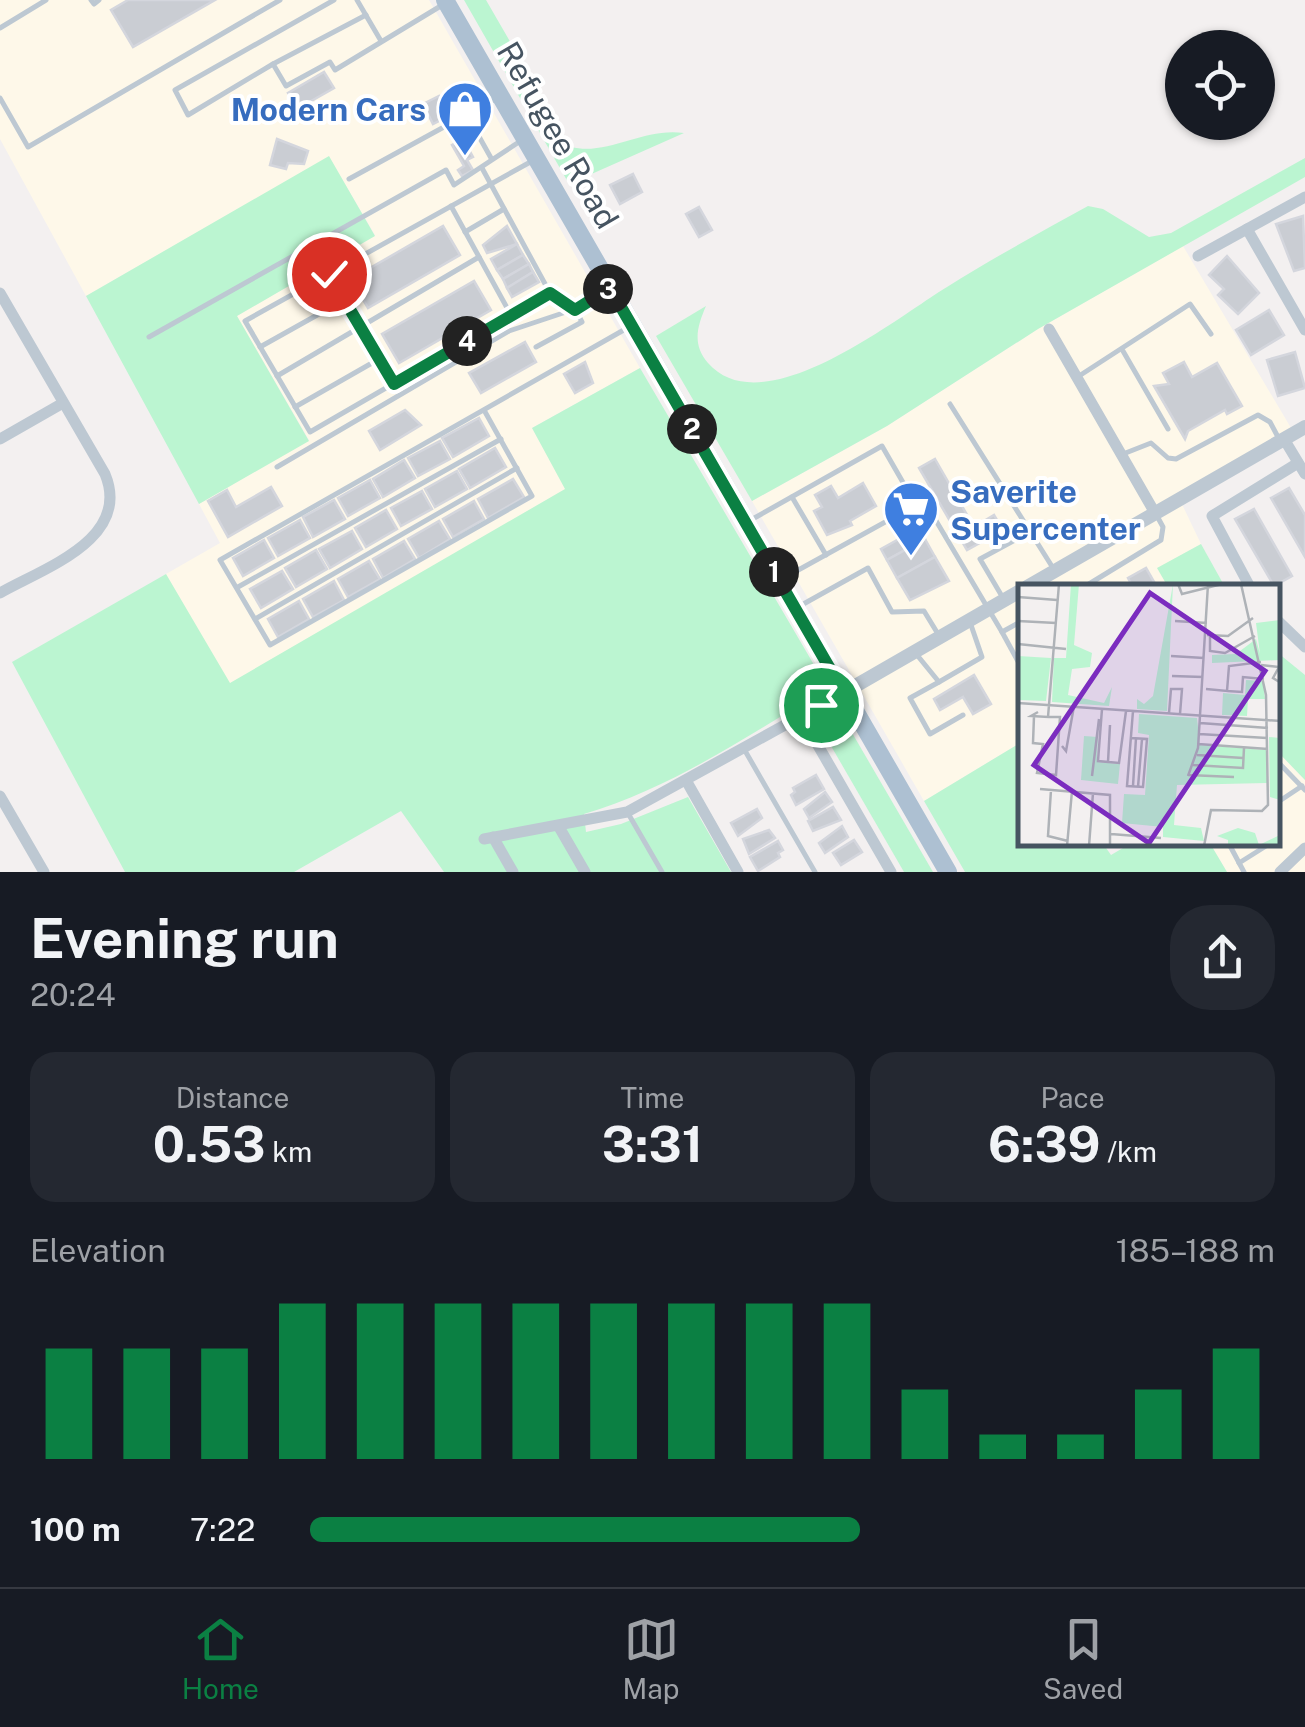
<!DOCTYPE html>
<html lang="en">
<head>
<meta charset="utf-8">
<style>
	:root { --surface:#171b24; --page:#242831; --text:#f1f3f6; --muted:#9ea1a6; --line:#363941; --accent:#0b8043 }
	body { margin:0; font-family:"Public Sans",sans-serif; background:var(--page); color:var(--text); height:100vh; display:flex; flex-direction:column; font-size:38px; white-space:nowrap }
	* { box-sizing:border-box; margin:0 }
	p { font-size:32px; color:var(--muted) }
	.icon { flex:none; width:55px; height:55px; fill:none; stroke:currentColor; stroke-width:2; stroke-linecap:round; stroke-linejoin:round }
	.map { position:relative; height:872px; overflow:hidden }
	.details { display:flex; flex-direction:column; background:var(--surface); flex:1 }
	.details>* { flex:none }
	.controls { position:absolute; left:1165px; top:30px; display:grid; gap:20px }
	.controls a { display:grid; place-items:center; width:110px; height:110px; border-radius:50%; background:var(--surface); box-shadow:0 2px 8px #0004; font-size:50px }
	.pin { position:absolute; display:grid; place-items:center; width:85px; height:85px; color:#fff; margin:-42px; border:5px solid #fff; border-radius:50%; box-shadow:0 2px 10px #0007 }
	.km { position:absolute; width:50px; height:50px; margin:-25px; border-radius:50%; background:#222; color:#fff; font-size:28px; line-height:50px; text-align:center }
	.round { display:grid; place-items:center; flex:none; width:105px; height:105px; border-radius:40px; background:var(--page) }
	.headline { display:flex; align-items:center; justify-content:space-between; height:170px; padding:0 30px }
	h1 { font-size:55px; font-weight:700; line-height:75px }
	.stats { display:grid; grid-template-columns:repeat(3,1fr); gap:15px; height:170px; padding:10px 30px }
	.stats div { display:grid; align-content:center; border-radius:25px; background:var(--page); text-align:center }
	.stats b { font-size:50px; font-weight:700 }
	.stats small { font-size:28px; font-weight:400 }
	.stats p { font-size:28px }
	.chart { height:280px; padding:20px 30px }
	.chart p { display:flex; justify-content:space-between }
	.chart svg { width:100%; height:180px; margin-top:10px; stroke:var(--accent); stroke-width:6 }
	ul { padding:0 30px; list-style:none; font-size:32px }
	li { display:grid; grid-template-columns:160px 120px 1fr; align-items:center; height:75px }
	li i { height:25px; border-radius:12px; background:var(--accent) }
	.tab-bar { display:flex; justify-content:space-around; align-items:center; height:140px; border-top:2px solid var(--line); background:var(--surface); font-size:28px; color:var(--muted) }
	.tab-bar a { display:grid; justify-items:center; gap:5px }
	.tab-bar .on { color:var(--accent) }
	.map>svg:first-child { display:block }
</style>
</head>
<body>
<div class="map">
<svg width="1305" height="872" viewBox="0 0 1305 872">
	<rect width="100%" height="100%" fill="#f3f0f0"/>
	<!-- commercial -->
	<g fill="#fef8e9">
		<path d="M0,0H429L640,368L532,428L566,489L229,684L166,574L220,543L199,504L309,440L237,316L375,235L329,157L86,296L0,139Z"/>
		<path d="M1183,246L1294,433L1179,498L1201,544L1158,568L1168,587H1020V743L924,801L752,501L887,426L1038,329Z"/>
		<path d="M1278,752L1305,780V872H1227L1211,845L1278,844Z"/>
	</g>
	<!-- green -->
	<g fill="#bbf5d1">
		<path d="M464,0H486L571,147C608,156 644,127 684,133L569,184Z"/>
		<path d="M329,156L375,236L237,316L309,441L199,504L86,296Z"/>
		<path d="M1305,158V177L1038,329L887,426L752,501L656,336L706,306C697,327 692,344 708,363C763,426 896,318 947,287C993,258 1041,232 1088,206L1103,209L1149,237L1171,233Z"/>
		<path d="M640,368L820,675L821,686L813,697C738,742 668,789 584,814L586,832L621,824L688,797L731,872H444L401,811L294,872H125L12,662L166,574L230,683L565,489L532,428Z"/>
		<path d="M1201,544L1225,587H1168L1157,568Z"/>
		<path d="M1278,653L1305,675V780L1278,752Z"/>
		<path d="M830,715L844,719L933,872H904L816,720Z"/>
		<path d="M1020,743V844L1104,845L1111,855L1128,845H1211L1227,872H965L924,801Z"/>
	</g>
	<!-- building -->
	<g fill="#cacdd3" stroke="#d4d6dd" stroke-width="2.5">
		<path d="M128,0H215L133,47L111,10Z"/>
		<path d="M324,72L334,88L297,109L288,93Z"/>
		<path d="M439,96L447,117L433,124L423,104Z"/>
		<path d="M277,139L308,151L304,164L288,163L286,169L270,165Z"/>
		<path d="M463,139L473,157L467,160L473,170L462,176L458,170L464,166L452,145Z"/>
		<path d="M633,174L642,192L620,204L610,185Z"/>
		<path d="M699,207L712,230L699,237L686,214Z"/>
		<path d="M1303,216L1305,268L1294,271L1276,224Z"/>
		<path d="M443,226L460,255L368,308L351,279Z"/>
		<path d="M507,226L517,244L487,253L483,245Z"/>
		<path d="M517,244L523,255L497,270L491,259Z"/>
		<path d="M523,255L529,264L503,279L497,270Z"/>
		<path d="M1227,256L1259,293L1238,314L1218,295L1224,289L1209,275Z"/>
		<path d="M529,264L533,272L507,288L503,279Z"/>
		<path d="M533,272L539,282L512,297L507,288Z"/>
		<path d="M474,281L491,310L399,363L382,334Z"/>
		<path d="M1269,310L1284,335L1251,355L1236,330Z"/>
		<path d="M525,342L536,362L481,393L469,373Z"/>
		<path d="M1295,352L1305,388L1278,396L1267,360Z"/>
		<path d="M585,362L593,383L575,393L564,374Z"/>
		<path d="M1184,362L1192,377L1217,363L1242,406L1227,414L1225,410L1188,431L1185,439L1154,386L1169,384L1163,373Z"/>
		<path d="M405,410L421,425L380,450L369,431Z"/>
		<path d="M479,418L489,436L453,457L442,438Z"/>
		<path d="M440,441L450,459L418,476L408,458Z"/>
		<path d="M495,448L506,467L470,488L459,469Z"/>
		<path d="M935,459L974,527L994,515L1003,530L967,550L919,468Z"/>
		<path d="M404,460L415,478L383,497L373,479Z"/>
		<path d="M457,471L467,489L435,507L425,489Z"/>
		<path d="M513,479L524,497L488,518L478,499Z"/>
		<path d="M370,480L380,498L348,516L338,498Z"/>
		<path d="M863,483L876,506L850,521L852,525L827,535L814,511L822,507L815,495L831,486L838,498Z"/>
		<path d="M271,487L282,506L228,537L208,501L227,490L236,507Z"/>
		<path d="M1289,488L1305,515V557L1271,498Z"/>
		<path d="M422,491L432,509L401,526L391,508Z"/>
		<path d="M334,500L345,519L313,537L303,517Z"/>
		<path d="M474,501L484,519L453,537L443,519Z"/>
		<path d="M1254,509L1292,576L1274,586L1235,519Z"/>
		<path d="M386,510L397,529L366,547L355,528Z"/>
		<path d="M300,520L310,538L278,556L268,538Z"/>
		<path d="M439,521L450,539L419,558L408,539Z"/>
		<path d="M919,528L925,539L887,560L881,549Z"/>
		<path d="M352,531L362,549L330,568L319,549Z"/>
		<path d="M925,539L935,557L897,578L887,560Z"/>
		<path d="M264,540L274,558L243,576L233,558Z"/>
		<path d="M404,541L415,559L383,578L373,559Z"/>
		<path d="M316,550L327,569L296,587L285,568Z"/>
		<path d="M935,557L949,581L910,600L897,578Z"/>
		<path d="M369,561L380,579L348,597L338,579Z"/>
		<path d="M1146,568L1157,587H1133L1128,578Z"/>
		<path d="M282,571L293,589L261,608L250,589Z"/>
		<path d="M334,581L344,600L313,617L303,599Z"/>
		<path d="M299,601L309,619L278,637L268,619Z"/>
		<path d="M974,675L991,704L973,714L963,697L940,710L934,699Z"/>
		<path d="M816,775L824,789L796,805L791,795L795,792L793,788Z"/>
		<path d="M825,792L832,802L809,818L804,809Z"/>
		<path d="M833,807L841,820L813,831L808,821Z"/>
		<path d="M757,809L762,818L738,836L731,823Z"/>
		<path d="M842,826L848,837L825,853L819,843Z"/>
		<path d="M769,830L775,838L749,854L743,839Z"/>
		<path d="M854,840L862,852L841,865L833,853Z"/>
		<path d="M778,841L783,850L778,853L780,857L758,871L750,857Z"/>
	</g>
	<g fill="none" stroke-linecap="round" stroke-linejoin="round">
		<!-- service -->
		<g stroke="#bdc8d2" stroke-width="5">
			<path d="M91,0L94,4L99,0"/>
			<path d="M334,0L175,90L188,115L273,64L286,86L330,62L335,70L444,4"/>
			<path d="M357,0L381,41"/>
			<path d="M0,28L46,0"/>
			<path d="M273,64L366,15"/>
			<path d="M453,90L491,158"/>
			<path d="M0,98L28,147L280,0"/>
			<path d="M534,160L245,321L310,432L550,293L575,309L606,291"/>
			<path d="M482,168L550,293"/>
			<path d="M349,179L495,99"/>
			<path d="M451,206L511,315"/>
			<path d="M465,232L504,209"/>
			<path d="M329,274L394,383"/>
			<path d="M149,337L446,170L454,185L522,140"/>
			<path d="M260,347L344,300"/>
			<path d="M1123,351L1168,429"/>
			<path d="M277,376L479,257"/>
			<path d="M1079,376L1190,304L1211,334"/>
			<path d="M950,404L1053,568"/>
			<path d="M295,407L379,359"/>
			<path d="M484,410L532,496L270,645L220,560L629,327"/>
			<path d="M1123,454L1151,443L1168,458L1176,459L1258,415L1270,422L1279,439"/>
			<path d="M277,467L509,331L575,309L582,322L536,347"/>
			<path d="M792,497L826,555"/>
			<path d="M916,505L932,514L1002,632L1020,622"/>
			<path d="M749,521L882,446L916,505L782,579"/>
			<path d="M238,587L501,439"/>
			<path d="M1084,587L1161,540L1163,527L1157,516"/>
			<path d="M1003,598L980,559L1030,532"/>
			<path d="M798,607L868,568L892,612L924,611L938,634"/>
			<path d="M255,619L517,468"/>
			<path d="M1002,632L1020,665"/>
			<path d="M917,655L939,682L982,657L971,625"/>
			<path d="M939,682L910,698L930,734L963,715"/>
			<path d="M744,749L815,872"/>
			<path d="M1278,762L1305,790"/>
			<path d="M1278,802L1302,786"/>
			<path d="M629,815L662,872"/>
			<path d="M1229,844L1244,872"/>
			<path d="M1239,863L1266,846"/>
		</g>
		<!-- minor -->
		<g stroke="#bdc8d2" stroke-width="11">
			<path d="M1247,229L1305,330"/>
			<path d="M1198,256L1305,197"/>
			<path d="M0,293L105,474C132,539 44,568 0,593"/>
			<path d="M1049,329L1155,513"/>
			<path d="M0,439L63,403"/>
			<path d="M1284,439L1305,474"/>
			<path d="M1250,587L1212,516L1298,463"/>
			<path d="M1278,621L1305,647"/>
			<path d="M801,716L891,872"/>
			<path d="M687,782L738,872"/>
			<path d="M0,796L44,872"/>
			<path d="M559,827L585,872"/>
			<path d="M493,837L513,872"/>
			<path d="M484,839L627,812L843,693"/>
			<path d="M1280,872L1305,848"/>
		</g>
		<!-- tertiary -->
		<g stroke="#bdc8d2" stroke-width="14">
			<path d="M1027,587L1305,427"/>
			<path d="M843,693L1020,591"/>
		</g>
		<!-- primary -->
		<path stroke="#adc0d2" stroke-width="18" d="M445,0L948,872"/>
	</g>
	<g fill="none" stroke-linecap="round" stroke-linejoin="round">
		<!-- route casing -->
		<g stroke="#fff" stroke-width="20">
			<path id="route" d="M329,274L394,384L550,293L575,310L610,288L844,693L821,705"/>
		</g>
		<!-- route -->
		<use href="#route" stroke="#0b8043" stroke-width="12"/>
	</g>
	<!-- icons -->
	<defs>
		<g id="shop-pin" transform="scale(2.875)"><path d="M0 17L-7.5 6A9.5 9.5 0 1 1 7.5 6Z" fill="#3f7fe0" stroke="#fff"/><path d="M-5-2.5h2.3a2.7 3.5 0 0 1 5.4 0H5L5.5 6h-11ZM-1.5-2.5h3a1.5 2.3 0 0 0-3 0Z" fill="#fff"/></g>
		<g id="supermarket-pin" transform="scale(2.875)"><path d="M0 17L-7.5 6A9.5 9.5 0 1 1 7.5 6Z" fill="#3f7fe0" stroke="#fff"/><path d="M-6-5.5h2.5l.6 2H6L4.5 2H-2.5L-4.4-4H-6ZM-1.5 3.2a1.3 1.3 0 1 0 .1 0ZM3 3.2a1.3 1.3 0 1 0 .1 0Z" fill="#fff"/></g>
	</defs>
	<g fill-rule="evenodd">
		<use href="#shop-pin" x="465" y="109"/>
		<use href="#supermarket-pin" x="911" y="509"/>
	</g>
	<g text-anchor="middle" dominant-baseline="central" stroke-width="8" stroke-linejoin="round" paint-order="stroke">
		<!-- shop labels -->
		<g font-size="32" font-weight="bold" fill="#366cbe" stroke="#fff" text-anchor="end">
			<text x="426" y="109">Modern Cars</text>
			<text x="950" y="491" text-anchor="start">Saverite<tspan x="950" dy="37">Supercenter</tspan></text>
		</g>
		<!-- street labels -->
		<g font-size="32" fill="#465461" stroke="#fff">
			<text transform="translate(558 135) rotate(60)">Refugee Road</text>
		</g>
	</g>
	<!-- overview -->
	<g transform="translate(1018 584)">
		<rect width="262" height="262" fill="#f3f0f0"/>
		<path d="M53,0H61L56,61L74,69L72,83L54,85L50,111L86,119L94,103L91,122L34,118L36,74H48ZM155,0L149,127L119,125V115L126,120L135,112ZM262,36V76L194,79V71L218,70L238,55L242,70L238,39ZM0,72L33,74L28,117L0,116ZM228,96L245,97L247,115H230L229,132L204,131L205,109L227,111ZM121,130L179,134L182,161L248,166L249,199L159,201L156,241L183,244L186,257L145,253V243L104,239L106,210L127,211L131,151L120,149ZM66,152L80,153L79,178L102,180L100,200L63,196ZM251,153L262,154V216L252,213ZM220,244L237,249L241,261L262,251V262H210V256L199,252Z" fill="#bbf5d1"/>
		<path fill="none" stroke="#aeb2b7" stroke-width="2.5" d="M160,0L164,10L204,0M0,13L39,16M0,37L38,39M157,37L189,39M189,51L210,52L235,34M192,51V67L207,69L237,52M0,60L48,65M153,72L186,74M243,81L261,83L255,94L263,99M154,92L185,93M188,105L209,107L211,82L243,78M209,107L224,108L225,93L246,95M0,119L263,137M84,125L80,177L101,179L108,127M20,128L13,132L30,133L41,0M151,129L153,105H164L162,130M16,132L15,159L25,160L19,189L38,191L42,133H30M182,139L250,144M181,150L249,154M113,154L129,155L125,203L109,202L115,127M180,160L250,165M44,162L48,167L56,122M179,171L225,174M90,178L92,141M175,181L225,184L226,164M170,191L216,193M74,192L81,135M170,192L180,164L190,0M115,202L118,154M120,203L124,155M22,205L92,211V262M33,206L30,252L50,257M93,250L143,254M49,262L54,207M71,262L75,209M186,262L193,226L244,227L250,221L248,111L223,0"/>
		<path fill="#7b2cbf" fill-opacity="0.15" stroke="#7b2cbf" stroke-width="5" d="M132,9L247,87L131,259L16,181Z"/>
		<rect width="262" height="262" fill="none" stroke="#465461" stroke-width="5"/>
	</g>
</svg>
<div class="controls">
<a><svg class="icon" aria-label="locate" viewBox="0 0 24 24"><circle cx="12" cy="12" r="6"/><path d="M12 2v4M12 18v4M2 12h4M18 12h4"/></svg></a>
</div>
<div class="pin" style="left:821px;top:705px;background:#1e9e55"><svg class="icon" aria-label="arrive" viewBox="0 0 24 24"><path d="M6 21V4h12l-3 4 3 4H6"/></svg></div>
<div class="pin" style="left:329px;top:274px;background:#d93025"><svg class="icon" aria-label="check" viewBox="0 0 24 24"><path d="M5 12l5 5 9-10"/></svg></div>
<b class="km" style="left:774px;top:572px">1</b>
<b class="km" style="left:692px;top:429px">2</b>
<b class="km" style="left:608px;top:289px">3</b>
<b class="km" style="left:467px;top:341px">4</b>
</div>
<section class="details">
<div class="headline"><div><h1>Evening run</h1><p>20:24</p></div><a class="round"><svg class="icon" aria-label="share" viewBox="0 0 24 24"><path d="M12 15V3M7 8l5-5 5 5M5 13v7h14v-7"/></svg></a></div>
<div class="stats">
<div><p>Distance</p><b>0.53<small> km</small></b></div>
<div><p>Time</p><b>3:31</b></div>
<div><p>Pace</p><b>6:39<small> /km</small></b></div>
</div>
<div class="chart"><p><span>Elevation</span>185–188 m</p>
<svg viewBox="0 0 160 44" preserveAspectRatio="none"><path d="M5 44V17M15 44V17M25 44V17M35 44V6M45 44V6M55 44V6M65 44V6M75 44V6M85 44V6M95 44V6M105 44V6M115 44V27M125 44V38M135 44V38M145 44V27M155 44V17"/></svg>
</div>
<ul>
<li><b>100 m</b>7:22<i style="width:57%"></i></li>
</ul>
</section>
<nav class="tab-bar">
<a class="on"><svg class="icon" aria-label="home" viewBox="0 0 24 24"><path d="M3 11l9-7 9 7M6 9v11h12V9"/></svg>Home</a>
<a><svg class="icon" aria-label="map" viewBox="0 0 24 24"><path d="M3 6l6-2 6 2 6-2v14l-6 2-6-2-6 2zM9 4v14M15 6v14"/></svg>Map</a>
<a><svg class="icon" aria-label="saved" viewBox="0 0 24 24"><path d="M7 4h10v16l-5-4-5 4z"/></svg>Saved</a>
</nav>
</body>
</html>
